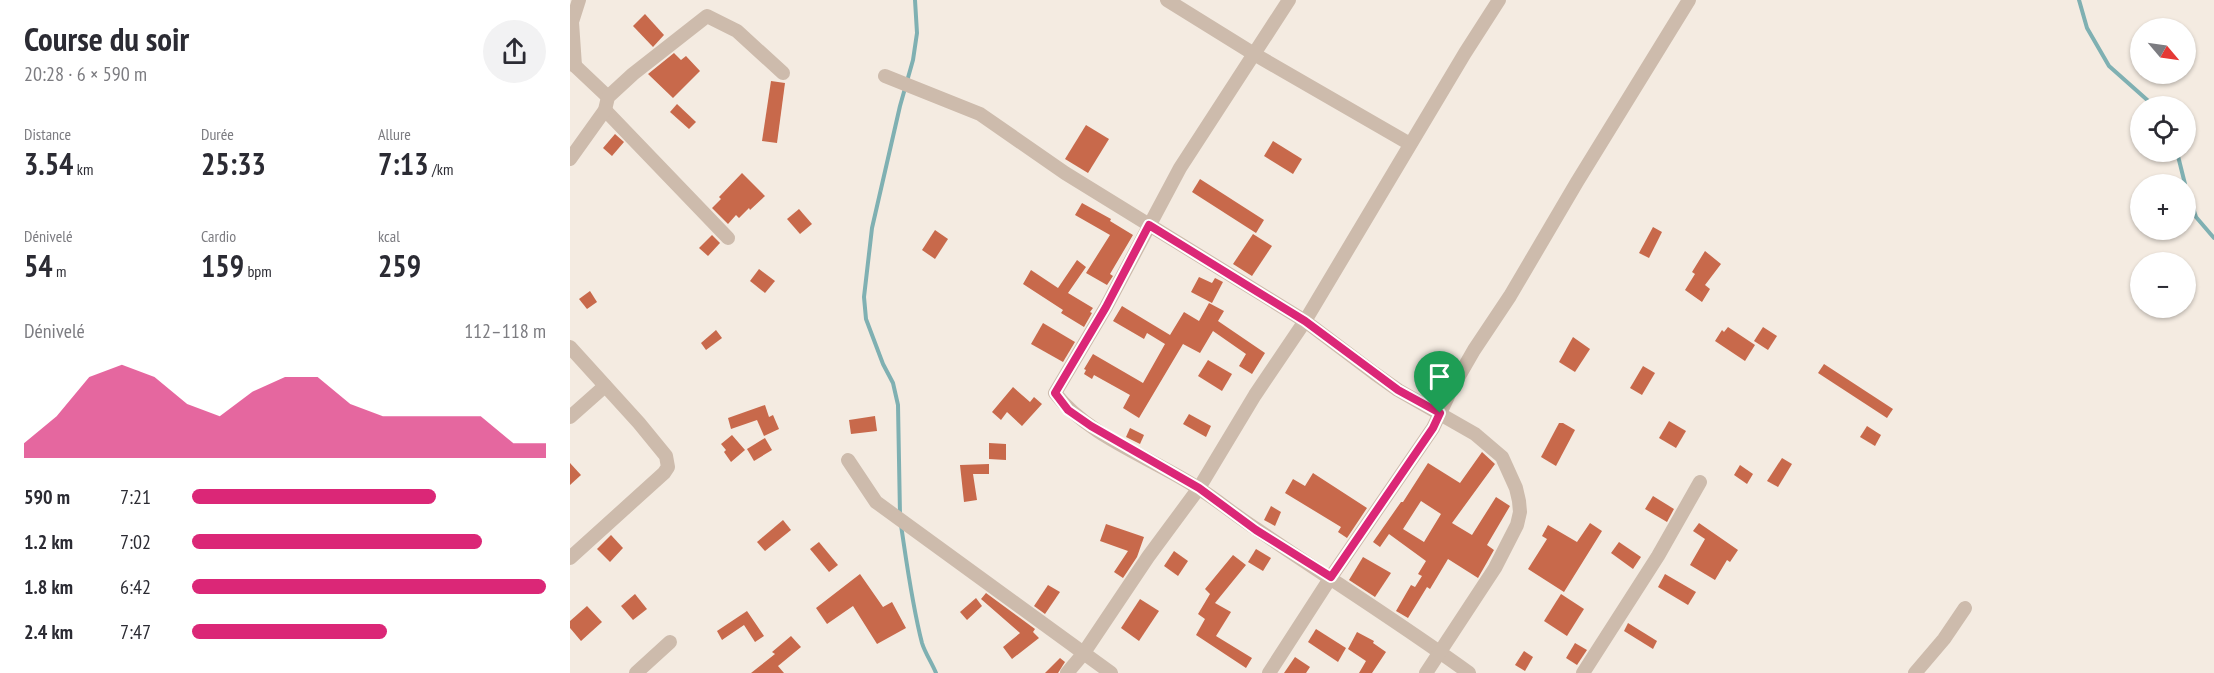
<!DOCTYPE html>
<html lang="fr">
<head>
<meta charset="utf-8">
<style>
	:root { --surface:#fff; --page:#f2f2f3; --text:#2b2b33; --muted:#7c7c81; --accent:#db2777 }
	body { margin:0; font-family:"PT Sans Narrow",sans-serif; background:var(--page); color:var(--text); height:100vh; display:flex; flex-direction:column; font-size:22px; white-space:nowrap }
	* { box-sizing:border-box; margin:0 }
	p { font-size:20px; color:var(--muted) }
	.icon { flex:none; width:33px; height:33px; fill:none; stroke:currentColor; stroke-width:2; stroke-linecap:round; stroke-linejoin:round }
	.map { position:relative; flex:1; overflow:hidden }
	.drawer { display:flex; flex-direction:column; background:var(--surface); width:570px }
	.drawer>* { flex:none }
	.needle { width:39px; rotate:119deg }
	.controls { position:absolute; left:1560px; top:18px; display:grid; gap:12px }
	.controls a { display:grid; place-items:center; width:66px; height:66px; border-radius:50%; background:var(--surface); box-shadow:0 2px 4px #0004; font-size:30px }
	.pin { position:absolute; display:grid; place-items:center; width:51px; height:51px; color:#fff; margin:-62px -26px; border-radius:50% 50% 50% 0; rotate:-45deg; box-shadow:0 0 6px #0007 }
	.pin .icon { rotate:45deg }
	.round { display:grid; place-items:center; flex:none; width:63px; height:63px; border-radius:32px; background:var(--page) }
	.headline { display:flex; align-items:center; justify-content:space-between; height:102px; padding:0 24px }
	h1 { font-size:33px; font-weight:700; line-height:45px }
	.metrics { display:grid; grid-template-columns:repeat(3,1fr); gap:9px; height:102px; padding:6px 24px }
	.metrics div { display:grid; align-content:center }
	.metrics b { font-size:30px; font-weight:700 }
	.metrics small { font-size:16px; font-weight:400 }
	.metrics p { font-size:16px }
	.chart { height:168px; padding:12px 24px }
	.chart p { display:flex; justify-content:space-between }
	.chart svg { width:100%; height:108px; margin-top:6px; fill:var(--accent); opacity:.7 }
	ul { padding:0 24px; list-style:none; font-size:20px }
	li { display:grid; grid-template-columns:96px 72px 1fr; align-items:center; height:45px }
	li i { height:15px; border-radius:8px; background:var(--accent) }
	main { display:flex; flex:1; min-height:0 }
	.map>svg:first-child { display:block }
</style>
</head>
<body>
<main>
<section class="drawer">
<div class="headline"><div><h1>Course du soir</h1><p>20:28 · 6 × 590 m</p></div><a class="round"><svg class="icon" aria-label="share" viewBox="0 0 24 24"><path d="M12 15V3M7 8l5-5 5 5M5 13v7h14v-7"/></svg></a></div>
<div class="metrics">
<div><p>Distance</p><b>3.54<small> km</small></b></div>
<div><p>Durée</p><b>25:33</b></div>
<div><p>Allure</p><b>7:13<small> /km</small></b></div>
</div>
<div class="metrics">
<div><p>Dénivelé</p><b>54<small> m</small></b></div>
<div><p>Cardio</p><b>159<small> bpm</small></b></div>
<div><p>kcal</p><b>259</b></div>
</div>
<div class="chart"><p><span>Dénivelé</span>112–118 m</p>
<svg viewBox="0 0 160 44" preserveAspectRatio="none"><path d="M0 44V38L10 27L20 11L30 6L40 11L50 22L60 27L70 17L80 11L90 11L100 22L110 27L120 27L130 27L140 27L150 38L160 38V44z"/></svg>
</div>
<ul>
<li><b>590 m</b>7:21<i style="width:69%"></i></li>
<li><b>1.2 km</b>7:02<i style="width:82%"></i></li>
<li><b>1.8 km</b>6:42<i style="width:100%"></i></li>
<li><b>2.4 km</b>7:47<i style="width:55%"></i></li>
</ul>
</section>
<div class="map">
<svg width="1644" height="673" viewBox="0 0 1644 673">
	<rect width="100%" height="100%" fill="#f4ebe1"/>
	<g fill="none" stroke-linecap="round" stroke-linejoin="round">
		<!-- stream -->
		<g stroke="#7fb0b2" stroke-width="4">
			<path d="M1509,0L1517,28L1539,66L1584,106"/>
			<path d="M1607,152L1615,184"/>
			<path d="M1616,188L1626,217L1644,238"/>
			<path d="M330,515L328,405L323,383L313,364L296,319L294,297L302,228L330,106L343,60L347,33L345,0"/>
			<path d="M331,525C337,565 342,604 352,643C355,653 362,663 366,673"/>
		</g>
	</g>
	<!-- building -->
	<g fill="#c8694b" fill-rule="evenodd">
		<path d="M75,14L94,35L83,47L63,26Z"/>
		<path d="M104,53L111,60L116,56L130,71L103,98L78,74Z"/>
		<path d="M201,81L215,83L207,143L192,141Z"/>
		<path d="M107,104L126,122L119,129L100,112Z"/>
		<path d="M516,125L539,139L518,173L495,159Z"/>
		<path d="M45,134L54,142L42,156L33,148Z"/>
		<path d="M703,141L732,159L723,174L694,156Z"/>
		<path d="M172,173L195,196L180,210L179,208L169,218L166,215L158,224L142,208L151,199L149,197Z"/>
		<path d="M630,179L694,220L686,233L622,192Z"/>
		<path d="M512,203L541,219L540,221L563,235L540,274L543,276L537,285L516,273L540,235L505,215Z"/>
		<path d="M229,209L242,224L230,234L217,219Z"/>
		<path d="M1083,227L1092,232L1079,258L1069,253Z"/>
		<path d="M365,230L378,239L365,259L352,250Z"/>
		<path d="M683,234L702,246L682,276L663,264Z"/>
		<path d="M142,235L150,243L138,256L129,248Z"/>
		<path d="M1135,251L1151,264L1135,285L1140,289L1132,302L1115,290L1125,274L1122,272Z"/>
		<path d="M507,260L516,267L498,293L523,308L520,312L522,313L514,327L491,313L493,310L453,284L461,270L488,288Z"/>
		<path d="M189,269L205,281L195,293L180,281Z"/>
		<path d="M629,277L642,283L645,278L653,282L642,303L621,292Z"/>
		<path d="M20,291L27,302L17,309L9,299Z"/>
		<path d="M639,303L654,311L648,321L695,353L682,374L669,366L676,354L643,331L630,353L613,344L569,418L553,408L560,395L524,375L522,379L514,374L516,370L514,369L523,354L573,383L595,344L577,333L574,339L543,321L552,306L600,335L614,312L629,321Z"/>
		<path d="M473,323L505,342L493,362L461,344Z"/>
		<path d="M1158,327L1185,345L1175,361L1145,341L1152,330L1154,332Z"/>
		<path d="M1193,327L1207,336L1198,350L1184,341Z"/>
		<path d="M146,330L152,338L136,350L131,343Z"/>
		<path d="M1003,337L1020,349L1005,372L989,362Z"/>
		<path d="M638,360L662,374L652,391L628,376Z"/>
		<path d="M1254,364L1323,409L1317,418L1248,373Z"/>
		<path d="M1073,366L1085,373L1072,395L1060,388Z"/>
		<path d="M443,387L460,402L464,397L472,404L452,426L437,412L431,420L422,412Z"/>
		<path d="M195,405L199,417L203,415L209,429L194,436L187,420L161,429L158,418Z"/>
		<path d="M619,414L641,426L636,437L613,424Z"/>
		<path d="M305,416L307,431L281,434L279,420Z"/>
		<path d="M1099,421L1116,431L1106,448L1089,438Z"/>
		<path d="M989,423H993L1005,430L986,466L971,457Z"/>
		<path d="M1297,426L1311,435L1305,446L1290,437Z"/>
		<path d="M560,428L574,435L570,444L556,437Z"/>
		<path d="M162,435L175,450L161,462L154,452L156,450L151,444Z"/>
		<path d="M195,438L202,450L184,461L177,449Z"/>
		<path d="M419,443L436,444V460L419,459Z"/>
		<path d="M912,452L925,464L882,523L902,535L926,497L940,506L917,545L924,550L908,578L878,559L860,589L857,587L838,618L826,611L841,585L845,587L852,576L848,574L856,561L819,534L810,547L803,542L831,502H833L858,463L890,483ZM851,501L871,514L854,542L833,529Z"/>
		<path d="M1212,458L1222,464L1208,487L1197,481Z"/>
		<path d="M0,463L11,475L0,485Z"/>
		<path d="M419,464V474H403L407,500L394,502L390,465Z"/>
		<path d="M1170,465L1183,474L1177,484L1164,475Z"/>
		<path d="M743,473L797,508L777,538L768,532L771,527L715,493L723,479L735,486Z"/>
		<path d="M1083,496L1104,509L1097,522L1075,509Z"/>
		<path d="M701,506L711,512L705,526L694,520Z"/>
		<path d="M213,520L221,530L195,551L187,542Z"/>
		<path d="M1020,523L1032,531L994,592L958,569L977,539L972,536L978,525L1007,542Z"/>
		<path d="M1129,523L1168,550L1160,562L1157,560L1145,580L1120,565L1135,539L1123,531Z"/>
		<path d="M536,524L574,537L567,557L553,578L544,572L558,551L530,541Z"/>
		<path d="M41,535L53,548L40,562L27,549Z"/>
		<path d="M249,542L268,565L259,572L240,549Z"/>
		<path d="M1049,542L1071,557L1063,569L1041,553Z"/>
		<path d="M686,549L701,558L693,571L678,562Z"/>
		<path d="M604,551L618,561L608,576L594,566Z"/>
		<path d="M663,555L676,565L645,603L661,612L646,636L682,658L676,668L626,635L635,619L628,614L640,594L635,589Z"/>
		<path d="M793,557L821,573L805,597L779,580Z"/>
		<path d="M290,574L313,607L322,602L336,628L307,644L283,606L257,624L246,608Z"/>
		<path d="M1095,574L1126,592L1118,605L1088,587Z"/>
		<path d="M478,585L490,592L475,614L464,606Z"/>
		<path d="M416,593L465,629L463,632L469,638L442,659L433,647L450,633L411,599Z"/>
		<path d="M65,594L77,609L63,620L51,606Z"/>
		<path d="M991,594L1014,609L997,636L974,621Z"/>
		<path d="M406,598L412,606L397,620L390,612Z"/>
		<path d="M570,599L589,611L569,641L551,628Z"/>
		<path d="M17,606L32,622L11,641L0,628V621Z"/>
		<path d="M177,611L194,636L185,642L174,625L152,640L147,631Z"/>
		<path d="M1058,623L1087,641L1083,649L1054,631Z"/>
		<path d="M746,629L776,648L768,662L738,642Z"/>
		<path d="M787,632L804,641L803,643L816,652L802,673H789L796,661L778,649Z"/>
		<path d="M221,636L231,647L208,666L214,673H181L205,654L202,652Z"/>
		<path d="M1005,643L1017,650L1007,665L996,658Z"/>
		<path d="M954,651L963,657L955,671L945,665Z"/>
		<path d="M725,657L740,667L736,673H714Z"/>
		<path d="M490,658L495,662L488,673H475Z"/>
	</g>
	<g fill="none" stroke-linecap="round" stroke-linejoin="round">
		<!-- minor -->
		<g stroke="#cdbbac" stroke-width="14">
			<path d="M597,0L684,54L840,144"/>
			<path d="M719,0L610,168L536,307L485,393C519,437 582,458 628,488C649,501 667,517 688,530C758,578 830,623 899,673"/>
			<path d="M0,61L38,97"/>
			<path d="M5,66L2,22L9,0"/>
			<path d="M315,76L410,114L495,173L735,321L804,373L828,390L905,434L932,457L946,488L949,501L950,512L947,525L925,568L856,673"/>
			<path d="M35,110L158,238"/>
			<path d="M0,159L35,110L38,97L63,74L137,16L167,31L213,73"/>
			<path d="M0,347L69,423L96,456L98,467L94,473L0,558"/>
			<path d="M0,417L35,386"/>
			<path d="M278,460L306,502L541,673"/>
			<path d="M66,673L100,642"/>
			<path d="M497,673L513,654L578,557L629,488L685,395L735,321L895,53L929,0"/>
			<path d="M699,673L761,577L863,428L881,390L904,350L940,296L1007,182L1119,0"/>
			<path d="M1013,673L1088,556L1130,482"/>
			<path d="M1345,673L1374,639L1395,608"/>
		</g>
	</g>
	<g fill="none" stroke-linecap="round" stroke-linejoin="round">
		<!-- route casing -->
		<g stroke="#fff" stroke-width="12">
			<path id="route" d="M579,225L735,321L828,390L870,413L863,428L761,577L686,530L629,488L521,426L498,410L485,393L536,307Z"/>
		</g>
		<!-- route -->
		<use href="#route" stroke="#db2777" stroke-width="8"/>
	</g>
</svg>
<div class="controls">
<a><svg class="needle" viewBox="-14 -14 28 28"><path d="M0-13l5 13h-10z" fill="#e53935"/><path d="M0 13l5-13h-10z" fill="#7c7c81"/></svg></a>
<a><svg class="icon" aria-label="locate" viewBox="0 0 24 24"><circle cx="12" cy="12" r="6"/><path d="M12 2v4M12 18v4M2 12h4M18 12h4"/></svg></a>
<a>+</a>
<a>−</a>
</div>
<div class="pin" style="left:870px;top:413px;background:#1e9e55"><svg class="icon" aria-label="arrive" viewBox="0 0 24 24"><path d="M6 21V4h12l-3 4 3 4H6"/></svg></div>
</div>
</main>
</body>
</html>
